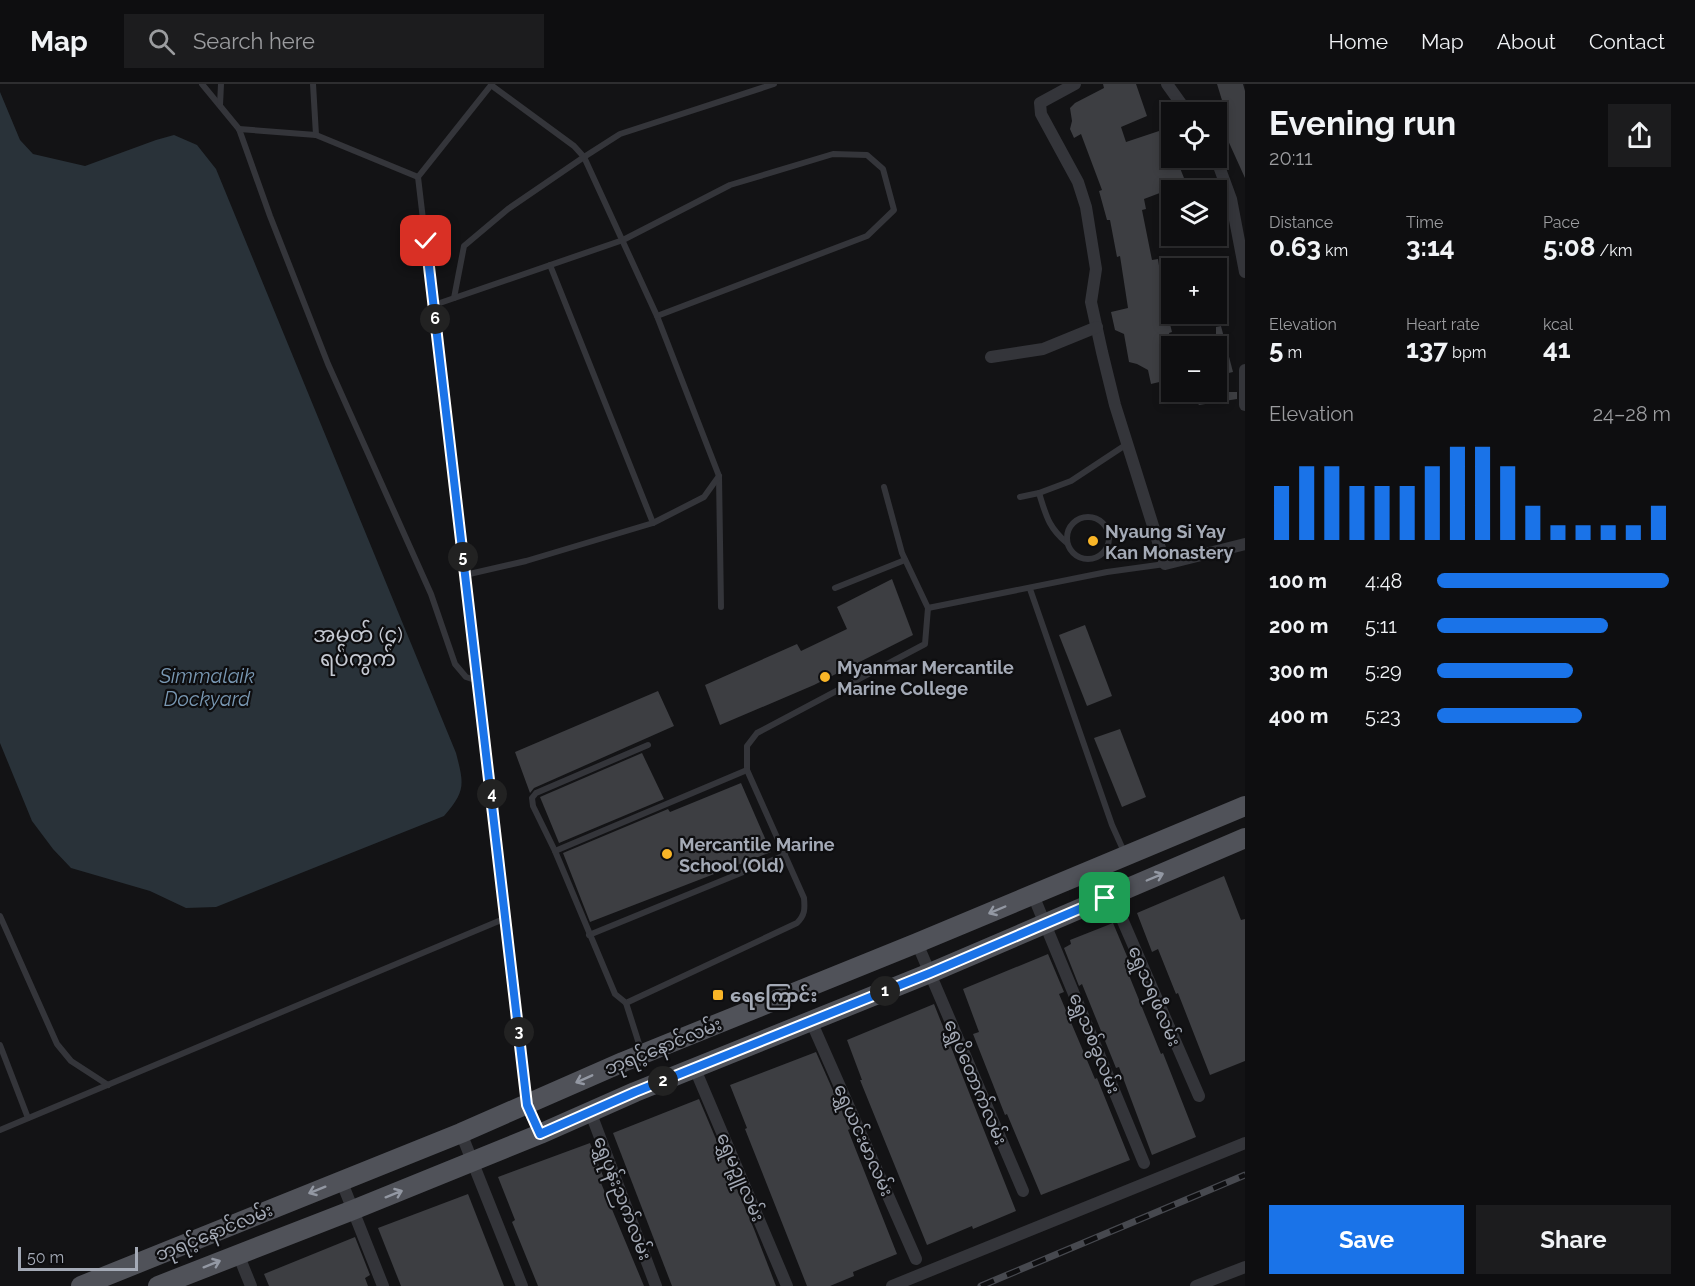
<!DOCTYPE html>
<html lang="en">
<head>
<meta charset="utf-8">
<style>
	:root { --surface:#0e0e10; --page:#1c1c1e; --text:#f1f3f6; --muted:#9b9c9f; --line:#2e2e30; --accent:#1a73e8 }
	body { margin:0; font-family:Raleway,"Noto Sans Myanmar",sans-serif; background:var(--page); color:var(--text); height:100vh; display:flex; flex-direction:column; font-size:22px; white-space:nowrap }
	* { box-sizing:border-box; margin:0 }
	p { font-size:20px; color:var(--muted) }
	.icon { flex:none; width:33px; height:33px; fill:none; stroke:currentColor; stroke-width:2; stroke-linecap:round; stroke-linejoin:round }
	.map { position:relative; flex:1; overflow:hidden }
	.sheet { display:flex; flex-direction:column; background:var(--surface); width:450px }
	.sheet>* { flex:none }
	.fabs { position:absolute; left:1161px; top:18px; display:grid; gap:12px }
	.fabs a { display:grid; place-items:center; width:66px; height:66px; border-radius:0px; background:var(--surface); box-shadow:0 3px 9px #0003,0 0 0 2px var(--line); font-size:30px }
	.scale { position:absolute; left:18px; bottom:15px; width:120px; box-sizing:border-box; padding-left:6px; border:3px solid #a4aab6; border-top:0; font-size:16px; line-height:21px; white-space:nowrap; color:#a4aab6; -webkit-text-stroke:4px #0e0e10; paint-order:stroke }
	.pin { position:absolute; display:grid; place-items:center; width:51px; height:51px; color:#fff; margin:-26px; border-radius:12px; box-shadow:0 3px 9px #0006 }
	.km { position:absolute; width:30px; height:30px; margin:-15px; border-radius:50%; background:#222; color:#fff; font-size:16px; line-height:30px; text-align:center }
	.round { display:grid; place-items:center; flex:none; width:63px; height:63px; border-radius:0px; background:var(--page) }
	.summary { display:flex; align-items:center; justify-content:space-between; height:102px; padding:0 24px }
	h1 { font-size:33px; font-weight:700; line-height:45px }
	.stats { display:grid; grid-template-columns:repeat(3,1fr); gap:9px; height:102px; padding:6px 24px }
	.stats div { display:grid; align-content:center }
	.stats b { font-size:26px; font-weight:700 }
	.stats small { font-size:16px; font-weight:400 }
	.stats p { font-size:16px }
	.chart { height:168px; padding:12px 24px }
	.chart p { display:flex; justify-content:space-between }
	.chart svg { width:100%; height:108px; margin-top:6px; stroke:var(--accent); stroke-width:6 }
	.button { display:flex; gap:12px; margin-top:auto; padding:12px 24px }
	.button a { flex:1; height:69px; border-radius:0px; background:var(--accent); color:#fff; font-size:24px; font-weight:700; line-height:69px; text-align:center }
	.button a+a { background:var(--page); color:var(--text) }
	ul { padding:0 24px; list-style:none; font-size:20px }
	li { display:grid; grid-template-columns:96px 72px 1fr; align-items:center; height:45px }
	li i { height:15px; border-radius:8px; background:var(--accent) }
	header { display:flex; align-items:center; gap:36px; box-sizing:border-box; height:84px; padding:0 30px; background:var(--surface); border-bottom:2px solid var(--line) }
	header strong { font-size:28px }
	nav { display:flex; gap:33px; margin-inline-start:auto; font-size:21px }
	.search { width:420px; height:54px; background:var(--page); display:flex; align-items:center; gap:15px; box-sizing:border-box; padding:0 21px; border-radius:0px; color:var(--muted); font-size:22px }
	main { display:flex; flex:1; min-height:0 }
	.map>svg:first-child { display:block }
</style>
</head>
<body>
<header>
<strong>Map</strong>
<div class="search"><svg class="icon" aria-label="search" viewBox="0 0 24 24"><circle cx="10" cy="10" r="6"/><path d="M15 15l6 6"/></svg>Search here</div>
<nav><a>Home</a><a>Map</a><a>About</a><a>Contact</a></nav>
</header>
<main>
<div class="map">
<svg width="1245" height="1202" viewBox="0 0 1245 1202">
	<rect width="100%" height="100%" fill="#131315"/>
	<!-- water -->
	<path fill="#293239" d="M0,8L20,56L33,70L85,82L156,56L174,51L197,61L216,85L456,669C464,700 466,707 444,732L216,823L186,824L150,807L71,784L53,765L32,737L0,659Z"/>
	<!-- building -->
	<g fill="#3d3e42">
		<path d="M1103,0H1136L1147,32L1121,43L1126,58L1168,44L1172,53V74H1176L1186,99L1144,115L1146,125L1142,126L1152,176L1158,175L1164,216L1172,248L1169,249L1172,260V295L1151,300L1148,286L1137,280L1129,278L1124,250L1115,246L1111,228L1128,224L1120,172L1117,173L1110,136H1107L1099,107L1102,106L1081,50L1074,54L1070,45L1072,37L1070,24L1075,19L1104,4Z"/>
		<path d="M1217,0H1243L1245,7V94L1216,30L1225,26Z"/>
		<path d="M1221,242L1233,288L1216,292V243Z"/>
		<path d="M1190,308H1237V315L1199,321Z"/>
		<path d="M892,495L913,551L814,601L720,641L705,601L797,560L801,567L847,545L837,523Z"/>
		<path d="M1085,541L1112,612L1087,622L1059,551Z"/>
		<path d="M658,607L674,642L534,704L530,709L515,668Z"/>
		<path d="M1120,645L1146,713L1122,723L1094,654Z"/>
		<path d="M642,669L664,715L559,759L540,713Z"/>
		<path d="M741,699L771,768L590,838L563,769L668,725L670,728Z"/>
		<path d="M1224,792L1241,836L1245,835V977L1210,991L1178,909L1176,910L1158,865L1152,868L1137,829Z"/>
		<path d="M1113,839L1129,877L1124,879L1161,970L1163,969L1196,1053L1152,1071L1119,983L1116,984L1082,900L1079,902L1064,864L1071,860L1070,856Z"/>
		<path d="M1048,870L1064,908L1059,910L1095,995L1097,994L1130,1076L1041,1111L1007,1030L1005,1031L973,950L979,948L963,905Z"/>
		<path d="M934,920L1016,1127L973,1145L972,1142L927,1161L860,996H862L847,956Z"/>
		<path d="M816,968L850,1045L848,1046L897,1170L853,1188L854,1192L830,1202H807L745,1045L747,1044L730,1001Z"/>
		<path d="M699,1015L754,1145L776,1202H672L613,1049Z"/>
		<path d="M590,1059L605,1097L601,1099L644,1202H538L512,1138L515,1136L498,1093Z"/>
		<path d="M468,1110L504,1202H401L378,1144Z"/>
		<path d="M355,1153L370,1191L365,1194L368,1202H269L264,1190Z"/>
	</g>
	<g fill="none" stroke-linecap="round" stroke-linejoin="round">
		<!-- service -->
		<g stroke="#34353a" stroke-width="6">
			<path d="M202,0L239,45L270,132L328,280L431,510L455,580L466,593L478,597"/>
			<path d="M313,0L316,51"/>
			<path d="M492,0L418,93L527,1017"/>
			<path d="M491,1L574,62L584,73L657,232L719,392L721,523"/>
			<path d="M220,21L221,0"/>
			<path d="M239,45L316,51L418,93"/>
			<path d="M550,181L653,439"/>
			<path d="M454,214L464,162L508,125L584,73L620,50L774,0"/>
			<path d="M434,221L623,156L730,101L833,70L867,71L883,85L894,126L867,152L657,232"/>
			<path d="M1039,409C1046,431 1048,443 1067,459"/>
			<path d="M1020,413L1039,409L1071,397L1127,360"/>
			<circle cx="1088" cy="454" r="21"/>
			<path d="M465,491L526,477L653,439L704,413L719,392"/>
			<path d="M835,504L905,476"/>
			<path d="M1030,505L1112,741L1125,770"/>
			<path d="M928,524L1107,488L1165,480"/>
			<path d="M648,661L536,709L532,714L533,722L555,767L615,910L626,919L797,839C805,831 805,825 804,814L747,686V662L757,649L925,560L928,524L902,469L884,403"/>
			<path d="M555,767L747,686"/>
			<path d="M0,832L57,960L71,977L108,1001"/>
			<path d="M589,851L785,771"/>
			<path d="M626,919L641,966"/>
			<path d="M0,961L28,1034"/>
			<path d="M0,1046L506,834"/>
		</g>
		<!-- minor -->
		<g stroke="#34353a" stroke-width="12">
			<path d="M1075,0L1040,19L1041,30L1078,98L1086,123L1096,185L1091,218L1102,268L1115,321L1165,480L1245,460"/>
			<path d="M1167,0L1187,28"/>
			<path d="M1216,74L1231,115L1245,188"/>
			<path d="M991,273L1043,265L1097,243"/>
			<path d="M1245,286V321"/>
			<path d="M1099,782L1199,1012"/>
			<path d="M1033,811L1144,1079"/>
			<path d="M917,859L1023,1107"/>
			<path d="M811,937L916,1175"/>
			<path d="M695,985L787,1202"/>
			<path d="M527,1021L540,1050"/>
			<path d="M590,1027L656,1202"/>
			<path d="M461,1049L522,1202"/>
			<path d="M341,1096L383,1202"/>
			<path d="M238,1170L251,1202"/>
			<path d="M892,1202L1245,1059"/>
			<path d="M1196,1202L1245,1183"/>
		</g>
		<!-- primary -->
		<g stroke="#505259" stroke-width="20">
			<path d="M81,1202L461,1049L623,978L917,859L1245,722"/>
			<path d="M158,1202L353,1126L540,1050L635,1008L930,889L1245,754"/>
		</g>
		<!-- rail casing -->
		<g stroke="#47494f" stroke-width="7">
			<path id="rail" d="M981,1202L1245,1091"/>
		</g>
		<!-- rail -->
		<use href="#rail" stroke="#0e0e10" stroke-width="4.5" stroke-dasharray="14" stroke-linecap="butt"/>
	</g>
	<!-- one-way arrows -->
	<defs><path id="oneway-shaft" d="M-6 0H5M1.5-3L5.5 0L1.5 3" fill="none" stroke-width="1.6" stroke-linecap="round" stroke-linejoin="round" transform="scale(1.5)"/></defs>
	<g stroke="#9398a3">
		<use href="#oneway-shaft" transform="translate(1155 793) rotate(-23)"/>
		<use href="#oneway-shaft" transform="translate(997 826) rotate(157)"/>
		<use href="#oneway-shaft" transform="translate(584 995) rotate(156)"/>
		<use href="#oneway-shaft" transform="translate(317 1106) rotate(158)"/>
		<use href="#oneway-shaft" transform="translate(394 1110) rotate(-22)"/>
		<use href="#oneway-shaft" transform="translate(212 1180) rotate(-22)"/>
	</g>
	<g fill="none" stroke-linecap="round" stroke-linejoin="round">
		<!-- route casing -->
		<g stroke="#fff" stroke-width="12">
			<path id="route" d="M426,157L527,1021L540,1050L635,1008L930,889L1105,814"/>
		</g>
		<!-- route -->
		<use href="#route" stroke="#1a73e8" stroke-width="8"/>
	</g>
	<!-- markers -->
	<g fill="#f9b527" stroke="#0e0e10" stroke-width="2">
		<circle cx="1093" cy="457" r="6"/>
		<circle cx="825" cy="593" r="6"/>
		<circle cx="667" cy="770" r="6"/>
		<rect x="712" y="905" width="12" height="12" rx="3"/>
	</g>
	<g text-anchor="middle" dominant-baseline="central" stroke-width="4.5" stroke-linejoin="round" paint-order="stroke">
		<!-- poi labels -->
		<g font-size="18" font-weight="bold" fill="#a4aab6" stroke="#0e0e10" text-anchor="start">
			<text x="1105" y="447">Nyaung Si Yay<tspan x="1105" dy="21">Kan Monastery</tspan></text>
			<text x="837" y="583">Myanmar Mercantile<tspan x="837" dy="21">Marine College</tspan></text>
			<text x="679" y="760">Mercantile Marine<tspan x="679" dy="21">School (Old)</tspan></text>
			<text x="730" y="911">ရေကြောင်း</text>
		</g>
		<!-- street labels -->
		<g font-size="18" fill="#a4aab6" stroke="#0e0e10">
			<text transform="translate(1155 912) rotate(67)">ရွှေသရဖီလမ်း</text>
			<text transform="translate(1095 959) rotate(68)">ရွှေသစ်ခွလမ်း</text>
			<text transform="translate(663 962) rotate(-22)">ဘုရင့်နောင်လမ်း</text>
			<text transform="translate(976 998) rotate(67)">ရွှေပိတောက်လမ်း</text>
			<text transform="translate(864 1056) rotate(66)">ရွှေယင်းမာလမ်း</text>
			<text transform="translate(741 1093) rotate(67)">ရွှေမဉ္ဇူလမ်း</text>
			<text transform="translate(623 1114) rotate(69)">ရွှေပုန်းညက်လမ်း</text>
			<text transform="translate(214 1148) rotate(-22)">ဘုရင့်နောင်လမ်း</text>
		</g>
		<!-- water labels -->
		<g font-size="20" font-style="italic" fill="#7998b3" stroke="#0e0e10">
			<text x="207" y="592">Simmalaik<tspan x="207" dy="23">Dockyard</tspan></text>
		</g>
		<!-- quarter labels -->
		<g font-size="21" fill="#c5c9d2" stroke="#0e0e10">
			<text x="358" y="550">အမှတ် (၄)<tspan x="358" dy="24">ရပ်ကွက်</tspan></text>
		</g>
	</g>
</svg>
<div class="fabs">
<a><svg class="icon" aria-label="locate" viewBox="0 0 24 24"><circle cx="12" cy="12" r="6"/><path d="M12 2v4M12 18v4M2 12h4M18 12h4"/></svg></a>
<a><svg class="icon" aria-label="layers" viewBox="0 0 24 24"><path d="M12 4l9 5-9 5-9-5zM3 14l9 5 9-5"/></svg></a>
<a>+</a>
<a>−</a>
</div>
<div class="scale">50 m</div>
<div class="pin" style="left:1105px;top:814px;background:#1e9e55"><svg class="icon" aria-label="arrive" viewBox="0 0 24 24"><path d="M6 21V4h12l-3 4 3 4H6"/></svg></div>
<div class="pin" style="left:426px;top:157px;background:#d93025"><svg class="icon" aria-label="check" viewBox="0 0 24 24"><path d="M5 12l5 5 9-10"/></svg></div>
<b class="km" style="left:885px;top:907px">1</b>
<b class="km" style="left:663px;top:997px">2</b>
<b class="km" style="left:519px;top:948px">3</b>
<b class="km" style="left:492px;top:710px">4</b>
<b class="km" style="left:463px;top:473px">5</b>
<b class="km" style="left:435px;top:235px">6</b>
</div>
<section class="sheet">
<div class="summary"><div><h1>Evening run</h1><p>20:11</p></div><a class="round"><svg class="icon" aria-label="share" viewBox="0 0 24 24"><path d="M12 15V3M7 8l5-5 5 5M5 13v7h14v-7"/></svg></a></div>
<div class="stats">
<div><p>Distance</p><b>0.63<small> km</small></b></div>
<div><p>Time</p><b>3:14</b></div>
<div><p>Pace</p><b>5:08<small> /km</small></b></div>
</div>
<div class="stats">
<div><p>Elevation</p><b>5<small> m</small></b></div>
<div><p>Heart rate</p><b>137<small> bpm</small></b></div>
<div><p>kcal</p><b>41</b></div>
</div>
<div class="chart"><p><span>Elevation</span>24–28 m</p>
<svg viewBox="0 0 160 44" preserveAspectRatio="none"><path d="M5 44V22M15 44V14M25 44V14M35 44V22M45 44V22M55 44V22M65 44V14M75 44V6M85 44V6M95 44V14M105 44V30M115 44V38M125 44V38M135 44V38M145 44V38M155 44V30"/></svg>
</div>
<ul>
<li><b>100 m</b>4:48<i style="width:99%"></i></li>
<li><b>200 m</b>5:11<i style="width:73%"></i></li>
<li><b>300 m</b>5:29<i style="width:58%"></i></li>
<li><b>400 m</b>5:23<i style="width:62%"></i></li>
</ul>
<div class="button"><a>Save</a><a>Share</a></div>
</section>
</main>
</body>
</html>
